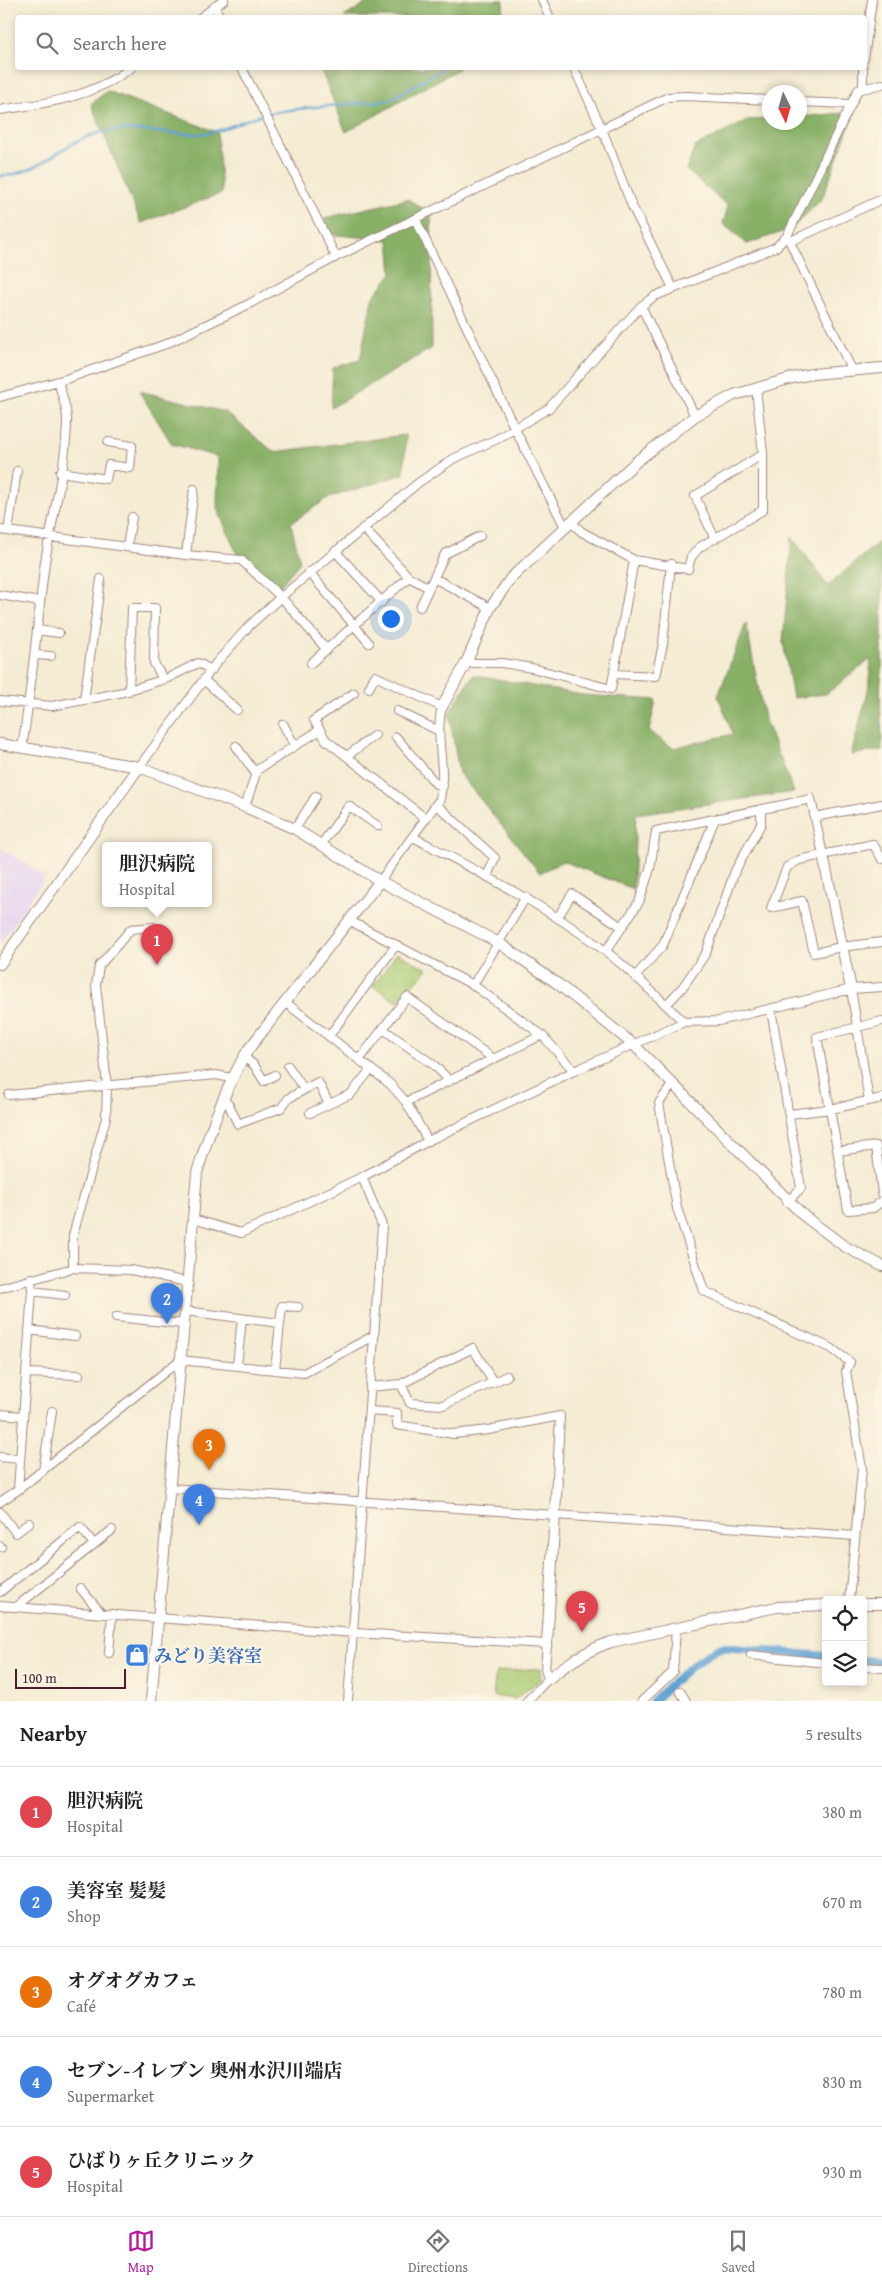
<!DOCTYPE html>
<html lang="en">
<head>
<meta charset="utf-8">
<style>
  :root { --surface:#fff; --page:#f2f2f2; --text:#222; --muted:#767676; --line:#e0e0e0; --accent:#b5179e }
  body { margin:0; font-family:"Gentium Book Plus","Noto Serif JP",serif; background:var(--page); color:var(--text) }
  .controls { position:absolute; right:15px; bottom:15px; display:grid; overflow:hidden; border-radius:5px; box-shadow:0 2px 8px #0003 }
  .controls button { width:45px; height:45px; display:grid; place-items:center; padding:0; border:0; border-bottom:1px solid var(--line); background:var(--surface); color:var(--text); font:25px sans-serif }
  .compass { position:absolute; left:762px; top:85px; width:45px; height:45px; border-radius:50%; background:var(--surface); box-shadow:0 2px 8px #0003; rotate:175deg }
  .scale { position:absolute; left:15px; bottom:12px; width:111px; box-sizing:border-box; padding-left:5px; border:2px solid #4a1f2b; border-top:0; font-size:14px; line-height:18px; white-space:nowrap; color:#4a1f2b; -webkit-text-stroke:4px #fcf5e5; paint-order:stroke }
  .you { position:absolute; left:390px; top:618px; width:18px; height:18px; margin:-12px; border:4px solid #fff; border-radius:50%; background:#1a73e8; box-shadow:0 0 0 8px #1a73e833 }
  .badge { display:grid; place-items:center; width:32px; height:32px; border-radius:50%; background:var(--accent); color:#fff; font-size:16px; font-weight:700 }
  .pin { position:absolute; translate:-50% -41px; filter:drop-shadow(0 1px 2px #0008) }
  .pin::after { content:''; position:absolute; top:26px; width:18px; height:15px; background:inherit; clip-path:polygon(0 0,100% 0,50% 100%) }
  .popup { position:absolute; left:102px; top:842px; width:110px; height:65px; box-sizing:border-box; display:grid; place-content:center; border-radius:5px; background:var(--surface); filter:drop-shadow(0 1px 4px #0005); font-size:16px; white-space:nowrap; color:var(--muted) }
  .popup b { font-size:19px; color:var(--text) }
  .popup::after { content:''; position:absolute; left:50%; top:100%; margin-left:-10px; border:10px solid transparent; border-top-color:var(--surface) }
  .list { margin:0; padding:0; list-style:none }
  h2 { display:flex; justify-content:space-between; align-items:center; height:65px; margin:0; padding:0 20px; font-size:21px }
  h2 small { font-size:16px; font-weight:400; color:var(--muted) }
  .list li { display:grid; grid-template-columns:32px 1fr auto; gap:15px; align-items:center; box-sizing:border-box; height:90px; padding:0 20px; border-top:1px solid var(--line) }
  .list b { display:block; font-size:19px; white-space:nowrap }
  .list p { margin:0; font-size:16px; white-space:nowrap; color:var(--muted) }
  .list em { font-size:16px; font-style:normal; color:var(--muted) }
  .icon { flex:none; width:28px; height:28px; fill:none; stroke:currentColor; stroke-width:2; stroke-linecap:round; stroke-linejoin:round }
  .map { position:relative; flex:none; width:882px; height:1701px; overflow:hidden }
  .search { position:absolute; background:var(--surface); box-shadow:0 2px 8px #0003; left:15px; right:15px; top:15px; height:55px; display:flex; align-items:center; gap:12px; box-sizing:border-box; padding:0 18px; border-radius:5px; color:var(--muted); font-size:19px }
  .sheet { height:515px; background:var(--surface) }
  nav { display:flex; justify-content:space-around; align-items:center; box-sizing:border-box; height:70px; border-top:1px solid var(--line); background:var(--surface); font-size:14px; color:var(--muted) }
  nav a { display:grid; justify-items:center; gap:2px }
  nav .on { color:var(--accent) }
  .map>svg:first-child { display:block }
  .built { fill:#e4d3f2 }
  .green { fill:#abcc75; stroke:#7a7650 }
  .forest { fill:#88b066; stroke:#696848 }
  .lines { fill:none; stroke-linecap:round; stroke-linejoin:round }
  .stream { stroke:#60a1d3; stroke-width:2.5 }
  .canal { stroke:#60a1d3; stroke-width:8 }
  .minor-casing { stroke:#9f867f; stroke-width:10 }
  .tertiary-casing { stroke:#9f867f; stroke-width:12 }
  .minor { stroke:#fff; stroke-width:8 }
  .tertiary { stroke:#fff; stroke-width:10 }
  .labels { text-anchor:middle; dominant-baseline:central; stroke-width:4; stroke-linejoin:round; paint-order:stroke }
  .shop-label { font-size:18px; font-weight:bold; fill:#366cbe; stroke:#fcf5e5; text-anchor:start }
</style>
</head>
<body>
<div class="map">
<svg width="882" height="1701" viewBox="0 0 882 1701">
  <rect width="100%" height="100%" fill="#fcf5e5"/>
  <filter id="ink" filterUnits="userSpaceOnUse"><feTurbulence type="fractalNoise" baseFrequency=".02" numOctaves="2"/><feDisplacementMap in="SourceGraphic" scale="10" xChannelSelector="R" yChannelSelector="G"/><feConvolveMatrix kernelMatrix="1 2 1 2 8 2 1 2 1" color-interpolation-filters="sRGB"/></filter>
  <filter id="wash" filterUnits="userSpaceOnUse"><feTurbulence type="fractalNoise" baseFrequency=".0096" numOctaves="4" result="noise"/><feDisplacementMap in="SourceGraphic" scale="20" xChannelSelector="R" yChannelSelector="G"/><feGaussianBlur stdDeviation="1.12" result="paint"/><feColorMatrix in="noise" values="0 0 0 0 0 0 0 0 0 0 0 0 0 0 0 0 0 1.4 0 .05"/><feComposite in="paint" operator="in"/></filter>
  <g filter="url(#wash)">
    <rect width="100%" height="100%" fill="#f4ecd3"/>
    <!-- built -->
    <path class="built" d="M0,847L45,877L0,944Z"/>
    <!-- green -->
    <path class="green" d="M397,953L428,969L397,1002L373,986Z
      M541,1668L540,1680L515,1699L493,1696L496,1672Z"/>
    <!-- forest -->
    <path class="forest" d="M371,0H504L502,17H344Z
      M320,68H460L346,132Z
      M107,91L217,132L222,193L141,223L91,104Z
      M854,112L822,199L791,229L747,244L723,224L728,206L686,170L695,147L749,120L769,119L770,122H800V117Z
      M408,199L431,214L432,348L331,408L333,368L360,360L372,298L392,273L389,240L327,234L325,218Z
      M139,391L225,412L274,452L406,435L404,474L328,498L291,523L300,562L280,586L238,556L217,508L218,457L172,444Z
      M792,537L828,586L876,544L882,542V672C878,697 882,724 882,750L851,755L868,691L871,659L826,694L793,698L783,642Z
      M746,623L764,718L794,792L636,814L633,889L563,861L540,873L459,773L449,713L473,675L582,695L656,700L649,731L673,748L733,734L718,696Z"/>
    <g class="lines">
      <!-- stream -->
      <path class="stream" d="M528,18L534,15
        M0,176C43,174 61,142 99,133C132,125 165,135 198,134C224,133 244,117 270,113C307,106 346,105 383,101L391,99L444,68"/>
      <!-- canal -->
      <path class="canal" d="M863,1660L882,1662
        M653,1701C675,1681 695,1659 722,1647L826,1656"/>
    </g>
  </g>
  <g filter="url(#ink)">
    <g class="lines">
      <!-- minor casing -->
      <g class="minor-casing">
        <path id="minor" d="M542,0L550,18
          M215,6L220,18
          M200,18L224,0
          M864,59L872,0
          M242,68L336,257
          M574,68L602,129L632,206L673,288
          M863,88V68
          M800,102L849,104
          M0,110C50,103 90,98 131,68
          M416,220L515,429L565,527
          M787,236L852,370
          M791,241L882,199
          M641,306L695,416
          M0,397L66,379L166,344L245,306L336,257L668,97L685,96L770,100
          M60,472L106,479L109,465L130,468L132,446L108,442
          M570,521L582,532L634,560L688,569L691,557L700,547L763,510V454L756,388
          M363,528L409,577
          M0,530L186,555L241,560L281,597L327,650
          M8,531L17,471
          M715,539L695,496L763,454
          M127,547L132,517
          M335,551L382,602
          M186,555L194,489
          M309,572L369,643
          M434,578L490,608
          M0,595L40,602
          M420,607L445,554L480,536
          M37,630L59,633
          M35,655L51,656
          M311,663L409,577L429,588
          M466,663H502L532,668L611,689L634,560
          M614,674L656,676L663,644L671,564
          M204,680L237,710
          M369,688L375,676L442,707C434,738 447,768 440,799L380,881
          M129,691L132,608H155L154,663L163,679
          M354,693L314,720L326,740L426,819
          M84,700L101,579
          M0,701L52,706L84,700L123,692L168,678L198,663L212,670
          M397,711L437,730
          M283,724L295,746
          M396,737L436,784L443,786
          M236,746L256,774
          M22,748C32,686 37,624 45,562C52,517 67,464 67,419C67,407 61,393 58,381
          M347,756L375,735
          M139,767L217,662L250,625L281,597L418,483L453,459L497,439L549,408L641,306L655,296L776,247L787,236L858,90L882,84
          M436,804L495,858L487,876
          M245,807L257,770L320,730
          M814,817L882,804
          M295,829L316,796
          M413,837C479,872 544,905 604,950C632,971 658,998 684,1022
          M321,845L349,806L378,826
          M882,859L873,844L799,860L787,867L771,908L802,901L814,953L841,947L882,942
          M558,917L572,894L622,927
          M350,921L473,985L542,1035L574,1071
          M606,951L639,902L650,869L656,831L811,799L823,855
          M635,977L663,945L715,819
          M473,985L526,897
          M851,989L869,1101
          M285,1002L390,1084L406,1102L428,1141
          M666,1005L682,988L706,953L735,871L761,824V809
          M771,1009L801,1188L787,1202
          M882,1021L817,1037L848,1210L873,1208L882,1201
          M383,1029L434,1065L450,1081
          M329,1036L396,945
          M244,1057L254,1065L264,1081L275,1075
          M359,1060L407,997L494,1059
          M288,1066L304,1089
          M672,1085L659,1103L677,1208L704,1291L831,1348L850,1362L846,1371L862,1469L849,1600
          M9,1095L216,1075L231,1078
          M223,1099L229,1105L238,1124L281,1108L289,1098L318,1082L329,1104
          M406,1102L542,1035
          M310,1113L351,1094L371,1069
          M789,1114L831,1109L882,1098
          M838,1151L876,1146L882,1193
          M193,1219L241,1233L362,1177L428,1141L574,1071L684,1022L719,1021L851,989L882,987
          M73,1268V1235L106,1118L107,1085L96,985L99,966L131,929L153,927
          M0,1288L73,1268L131,1270L187,1282
          M32,1291L65,1295
          M185,1311L280,1323
          M116,1317L183,1324
          M29,1330L75,1336
          M237,1366L242,1318
          M275,1370L282,1306L298,1307
          M26,1373L79,1375
          M401,1384L410,1403L443,1405L507,1376
          M370,1387L401,1384L473,1348L493,1382
          M369,1411L397,1413V1425L454,1434L488,1430L560,1416L557,1480
          M0,1414L23,1416
          M0,1457L20,1459
          M43,1471L52,1411
          M169,1488L855,1536
          M18,1490L32,1291L31,1278
          M0,1502L18,1490L180,1360L304,1373L373,1336
          M0,1512L16,1533L29,1523
          M0,1546L1,1547
          M80,1588L101,1613
          M0,1592L80,1527L94,1544
          M0,1606L354,1633L547,1644L545,1669L548,1679L527,1701
          M16,1607L112,1530
          M109,1653L112,1614
          M751,1655L826,1663
          M863,1667L882,1668
          M680,1691L686,1701
          M348,1701L382,1225L362,1177
          M642,1701L673,1672L676,1629"/>
      </g>
      <!-- tertiary casing -->
      <g class="tertiary-casing">
        <path id="tertiary" d="M442,707L466,663L490,608L511,578L637,461L695,416L734,395L792,378L812,374L882,368
          M0,744L139,767L245,807L295,829L380,881L499,943L558,984L634,1045L804,1216L844,1246L882,1266
          M823,855L851,989
          M0,964L139,767
          M863,1604H882
          M547,1644L557,1480
          M548,1679C568,1663 587,1650 611,1642L777,1607L826,1605
          M151,1701L197,1173C210,1129 225,1088 248,1050L380,881"/>
      </g>
      <!-- minor -->
      <use href="#minor" class="minor"/>
      <!-- tertiary -->
      <use href="#tertiary" class="tertiary"/>
    </g>
  </g>
  <!-- icons -->
  <defs>
    <g id="shop-square" transform="scale(1.25)"><rect x="-9" y="-9" width="18" height="18" rx="4" fill="#3f7fe0" stroke="#fcf5e5"/><path d="M-5-2.5h2.3a2.7 3.5 0 0 1 5.4 0H5L5.5 6h-11ZM-1.5-2.5h3a1.5 2.3 0 0 0-3 0Z" fill="#fff"/></g>
  </defs>
  <g fill-rule="evenodd">
    <use href="#shop-square" x="137" y="1655"/>
  </g>
  <g class="labels">
    <!-- shop labels -->
    <g class="shop-label">
      <text x="154" y="1655">みどり美容室</text>
    </g>
  </g>
</svg>
<div class="controls">
<button><svg class="icon" aria-label="locate" viewBox="0 0 24 24"><circle cx="12" cy="12" r="6"/><path d="M12 2v4M12 18v4M2 12h4M18 12h4"/></svg></button>
<button><svg class="icon" aria-label="layers" viewBox="0 0 24 24"><path d="M12 4l9 5-9 5-9-5zM3 14l9 5 9-5"/></svg></button>
</div>
<svg class="compass" viewBox="-18 -18 36 36"><path d="M0-13l5 13h-10z" fill="#e53935"/><path d="M0 13l5-13h-10z" fill="#767676"/></svg>
<div class="scale">100 m</div>
<div class="you"></div>
<div class="pin badge" style="left:157px;top:965px;background:#e0444e">1</div>
<div class="popup"><b>胆沢病院</b>Hospital</div>
<div class="pin badge" style="left:167px;top:1324px;background:#3f7fe0">2</div>
<div class="pin badge" style="left:209px;top:1470px;background:#e8710a">3</div>
<div class="pin badge" style="left:199px;top:1525px;background:#3f7fe0">4</div>
<div class="pin badge" style="left:582px;top:1632px;background:#e0444e">5</div>
<div class="search"><svg class="icon" aria-label="search" viewBox="0 0 24 24"><circle cx="10" cy="10" r="6"/><path d="M15 15l6 6"/></svg>Search here</div>
</div>
<section class="sheet">
<h2>Nearby<small>5 results</small></h2>
<ul class="list">
<li><span class="badge" style="background:#e0444e">1</span><div><b>胆沢病院</b><p>Hospital</p></div><em>380 m</em></li>
<li><span class="badge" style="background:#3f7fe0">2</span><div><b>美容室 髪髪</b><p>Shop</p></div><em>670 m</em></li>
<li><span class="badge" style="background:#e8710a">3</span><div><b>オグオグカフェ</b><p>Café</p></div><em>780 m</em></li>
<li><span class="badge" style="background:#3f7fe0">4</span><div><b>セブン-イレブン 奥州水沢川端店</b><p>Supermarket</p></div><em>830 m</em></li>
<li><span class="badge" style="background:#e0444e">5</span><div><b>ひばりヶ丘クリニック</b><p>Hospital</p></div><em>930 m</em></li>
</ul>
</section>
<nav>
<a class="on"><svg class="icon" aria-label="map" viewBox="0 0 24 24"><path d="M3 6l6-2 6 2 6-2v14l-6 2-6-2-6 2zM9 4v14M15 6v14"/></svg>Map</a>
<a><svg class="icon" aria-label="directions" viewBox="0 0 24 24"><path d="M12 3l9 9-9 9-9-9zM9 14v-3h6M13 9l2 2-2 2"/></svg>Directions</a>
<a><svg class="icon" aria-label="saved" viewBox="0 0 24 24"><path d="M7 4h10v16l-5-4-5 4z"/></svg>Saved</a>
</nav>
</body>
</html>
